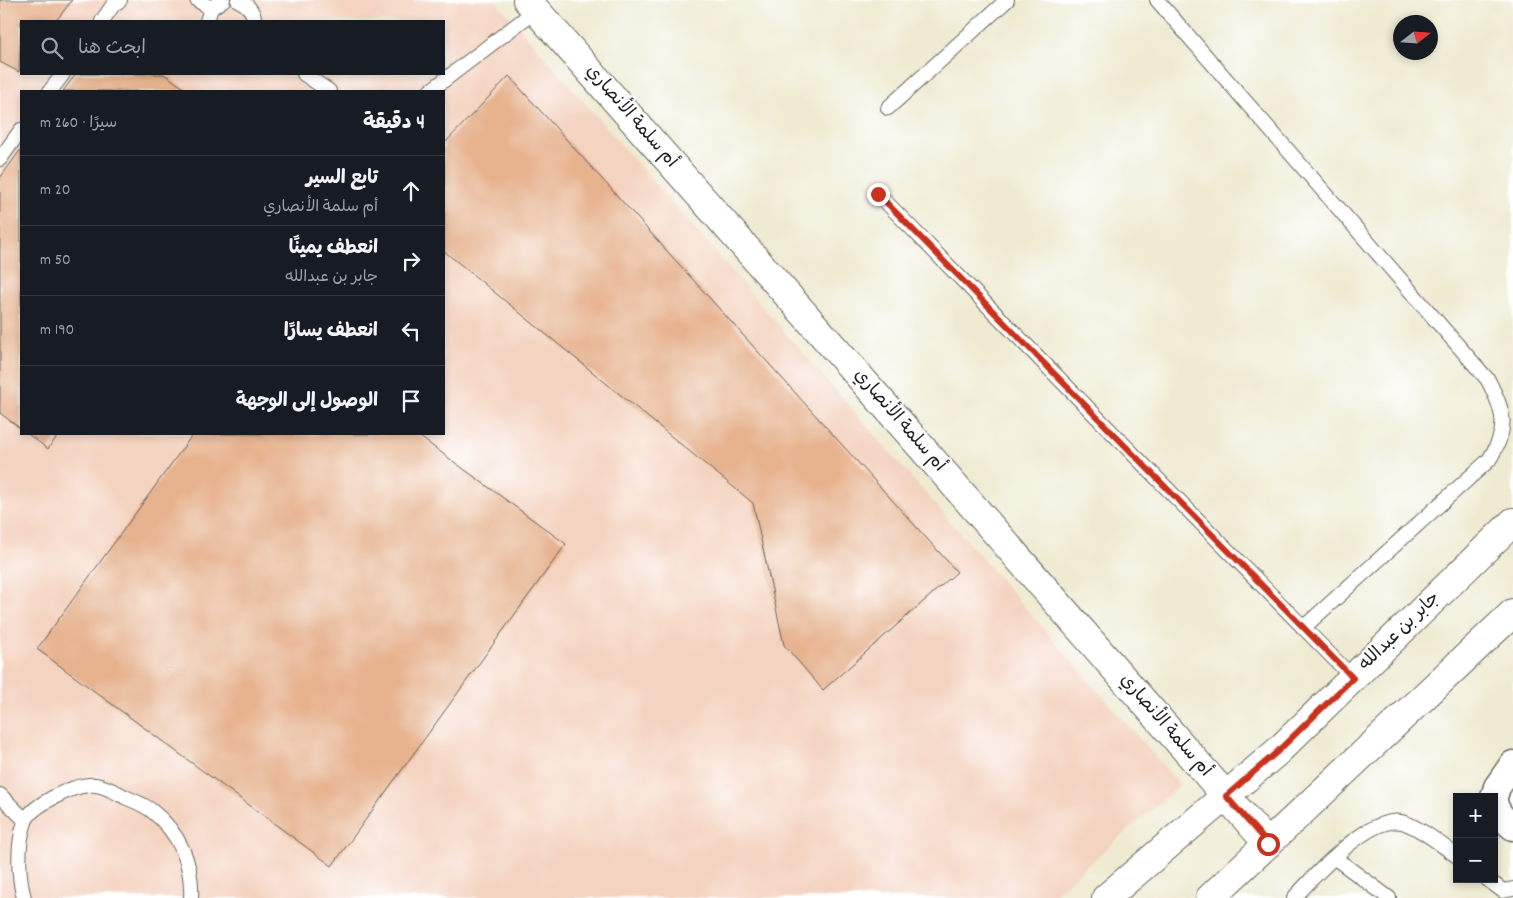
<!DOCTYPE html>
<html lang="ar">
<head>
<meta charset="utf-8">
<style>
  :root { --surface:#171b24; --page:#20242c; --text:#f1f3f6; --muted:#9ea1a6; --line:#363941 }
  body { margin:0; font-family:Dekko,"Playpen Sans Arabic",sans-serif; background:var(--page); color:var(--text); direction:rtl }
  .controls { position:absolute; right:15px; bottom:15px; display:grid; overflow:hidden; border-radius:0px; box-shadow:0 2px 8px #0003 }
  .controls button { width:45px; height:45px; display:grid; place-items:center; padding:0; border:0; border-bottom:1px solid var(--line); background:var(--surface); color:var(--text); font:25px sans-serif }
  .compass { position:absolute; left:1393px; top:15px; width:45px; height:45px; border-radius:50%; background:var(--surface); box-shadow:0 2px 8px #0003; rotate:73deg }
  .stop { position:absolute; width:15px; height:15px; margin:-11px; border:4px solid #c8321e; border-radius:50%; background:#fff }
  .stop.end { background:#c8321e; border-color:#fff; box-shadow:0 1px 5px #0008 }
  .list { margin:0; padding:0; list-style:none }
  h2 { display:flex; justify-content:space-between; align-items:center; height:65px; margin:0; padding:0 20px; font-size:21px }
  h2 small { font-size:16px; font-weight:400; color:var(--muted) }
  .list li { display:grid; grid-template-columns:32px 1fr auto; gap:15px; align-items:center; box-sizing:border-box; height:70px; padding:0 20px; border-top:1px solid var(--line) }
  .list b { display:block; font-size:19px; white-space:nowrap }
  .list p { margin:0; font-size:16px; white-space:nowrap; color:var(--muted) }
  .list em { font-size:16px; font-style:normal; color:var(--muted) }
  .icon { flex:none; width:28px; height:28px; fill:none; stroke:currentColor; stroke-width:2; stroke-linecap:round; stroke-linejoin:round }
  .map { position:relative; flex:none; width:1513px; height:898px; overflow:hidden; direction:ltr }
  .search { position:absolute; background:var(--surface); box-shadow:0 2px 8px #0003; left:20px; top:20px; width:425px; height:55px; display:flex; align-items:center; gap:12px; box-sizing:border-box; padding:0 18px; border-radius:0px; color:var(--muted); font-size:19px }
  .panel { position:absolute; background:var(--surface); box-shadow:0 2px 8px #0003; left:20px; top:90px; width:425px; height:345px; border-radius:0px; direction:rtl }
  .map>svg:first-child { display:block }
  .built { fill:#f4d3c0; fill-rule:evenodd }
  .building { fill:#e7b38f }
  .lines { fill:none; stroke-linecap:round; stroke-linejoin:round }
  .lane-casing { stroke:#66645c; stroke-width:16 }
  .street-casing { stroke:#66645c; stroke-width:29 }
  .secondary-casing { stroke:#66645c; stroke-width:30 }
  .lane { stroke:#fff; stroke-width:14 }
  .street { stroke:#fff; stroke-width:26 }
  .secondary { stroke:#fff; stroke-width:28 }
  .route { stroke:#c8321e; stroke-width:6 }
  .labels { text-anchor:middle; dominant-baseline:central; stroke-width:4.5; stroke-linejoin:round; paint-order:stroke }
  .street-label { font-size:18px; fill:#1c1c1c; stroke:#fff }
</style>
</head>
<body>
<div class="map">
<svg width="1513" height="898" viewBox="0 0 1513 898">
  <rect width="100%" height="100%" fill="#fff"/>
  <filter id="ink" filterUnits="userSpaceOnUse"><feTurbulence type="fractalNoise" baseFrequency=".02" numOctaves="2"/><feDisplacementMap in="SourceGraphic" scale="10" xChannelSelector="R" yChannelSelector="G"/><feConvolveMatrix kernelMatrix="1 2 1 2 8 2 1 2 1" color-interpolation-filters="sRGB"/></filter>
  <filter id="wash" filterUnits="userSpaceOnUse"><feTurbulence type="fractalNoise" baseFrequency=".0096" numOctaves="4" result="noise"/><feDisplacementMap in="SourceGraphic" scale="20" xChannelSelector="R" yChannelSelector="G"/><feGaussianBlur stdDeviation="1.12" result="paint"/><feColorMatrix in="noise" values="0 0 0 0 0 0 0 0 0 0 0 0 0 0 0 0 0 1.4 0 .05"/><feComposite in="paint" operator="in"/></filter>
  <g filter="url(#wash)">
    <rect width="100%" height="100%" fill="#efebd3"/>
    <!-- built -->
    <path class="built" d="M0,0H495L1180,785L1050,898H0ZM21,21H444V74H21ZM21,91H444V434H21Z"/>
    <g id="blocks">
      <!-- building -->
      <path class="building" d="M0,0H72L56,21H21L19,72L0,62Z
        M76,74H164L188,91H63Z
        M509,76L957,572L823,690L784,645L753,503L444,251V144Z
        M21,149V429L0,413V178Z
        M28,434H59L48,449Z
        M193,434H416L566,544L332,866L37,649Z"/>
    </g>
  </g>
  <g filter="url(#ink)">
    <use href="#blocks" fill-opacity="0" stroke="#66645c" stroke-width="1"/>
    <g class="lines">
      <!-- lane casing -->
      <g class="lane-casing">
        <path id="lane" d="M197,0L211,8
          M238,0C248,4 253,11 255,21
          M1157,0L1488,380C1505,413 1509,428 1489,460L1303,628
          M102,21L113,5L120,0
          M207,21L211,8L223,0
          M304,74L329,91
          M50,91L63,74
          M430,91L536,10
          M888,108L1007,0
          M0,159L21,130
          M878,194L1353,678
          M0,795L25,820
          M1335,858L1389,898
          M1487,879L1503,891L1513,889
          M24,898C18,876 17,844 25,822C30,806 72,786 89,785C99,783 116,792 125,797C134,801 145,805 152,811C179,832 193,864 191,898
          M1294,898C1314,876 1372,811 1405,823C1424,830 1441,845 1457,856"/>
      </g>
      <!-- street casing -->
      <g class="street-casing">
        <path id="street" d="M1494,797L1497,787L1513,764
          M1494,801C1496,814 1504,819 1513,827"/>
      </g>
      <!-- secondary casing -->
      <g class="secondary-casing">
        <path id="secondary" d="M527,0L881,401L1268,844
          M1106,898L1277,752L1513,522
          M1210,898L1513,613"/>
      </g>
      <!-- lane -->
      <use href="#lane" class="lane"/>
      <!-- street -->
      <use href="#street" class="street"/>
      <!-- secondary -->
      <use href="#secondary" class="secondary"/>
    </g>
  </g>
  <g class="lines" filter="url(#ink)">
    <!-- route -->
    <path class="route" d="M878,194L1353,678L1277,752L1226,796L1268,844"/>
  </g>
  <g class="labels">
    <!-- street labels -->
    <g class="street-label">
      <text transform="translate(631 117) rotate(49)">أم سلمة الأنصاري</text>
      <text transform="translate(899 421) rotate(49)">أم سلمة الأنصاري</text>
      <text transform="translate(1400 632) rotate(-44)">جابر بن عبدالله</text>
      <text transform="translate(1165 726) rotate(49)">أم سلمة الأنصاري</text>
    </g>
  </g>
</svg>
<div class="controls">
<button>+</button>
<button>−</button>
</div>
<svg class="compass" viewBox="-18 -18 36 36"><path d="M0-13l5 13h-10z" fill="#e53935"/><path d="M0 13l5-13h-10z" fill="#9ea1a6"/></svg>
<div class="stop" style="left:1268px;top:844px"></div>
<div class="stop end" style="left:878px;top:194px"></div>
<div class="search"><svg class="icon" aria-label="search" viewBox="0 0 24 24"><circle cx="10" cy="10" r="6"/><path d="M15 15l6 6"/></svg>ابحث هنا</div>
<section class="panel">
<h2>4 دقيقة<small>سيرًا · 260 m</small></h2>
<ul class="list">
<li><svg class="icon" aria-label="ahead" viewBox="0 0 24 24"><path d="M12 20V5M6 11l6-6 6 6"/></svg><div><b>تابع السير</b><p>أم سلمة الأنصاري</p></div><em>20 m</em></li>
<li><svg class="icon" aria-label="right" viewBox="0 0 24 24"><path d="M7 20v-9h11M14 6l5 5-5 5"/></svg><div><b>انعطف يمينًا</b><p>جابر بن عبدالله</p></div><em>50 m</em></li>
<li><svg class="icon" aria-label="left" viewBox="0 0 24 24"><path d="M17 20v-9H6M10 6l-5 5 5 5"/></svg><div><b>انعطف يسارًا</b></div><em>190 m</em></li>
<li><svg class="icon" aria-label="arrive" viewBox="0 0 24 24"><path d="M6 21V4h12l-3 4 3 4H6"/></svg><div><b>الوصول إلى الوجهة</b></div></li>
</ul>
</section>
</div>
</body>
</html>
